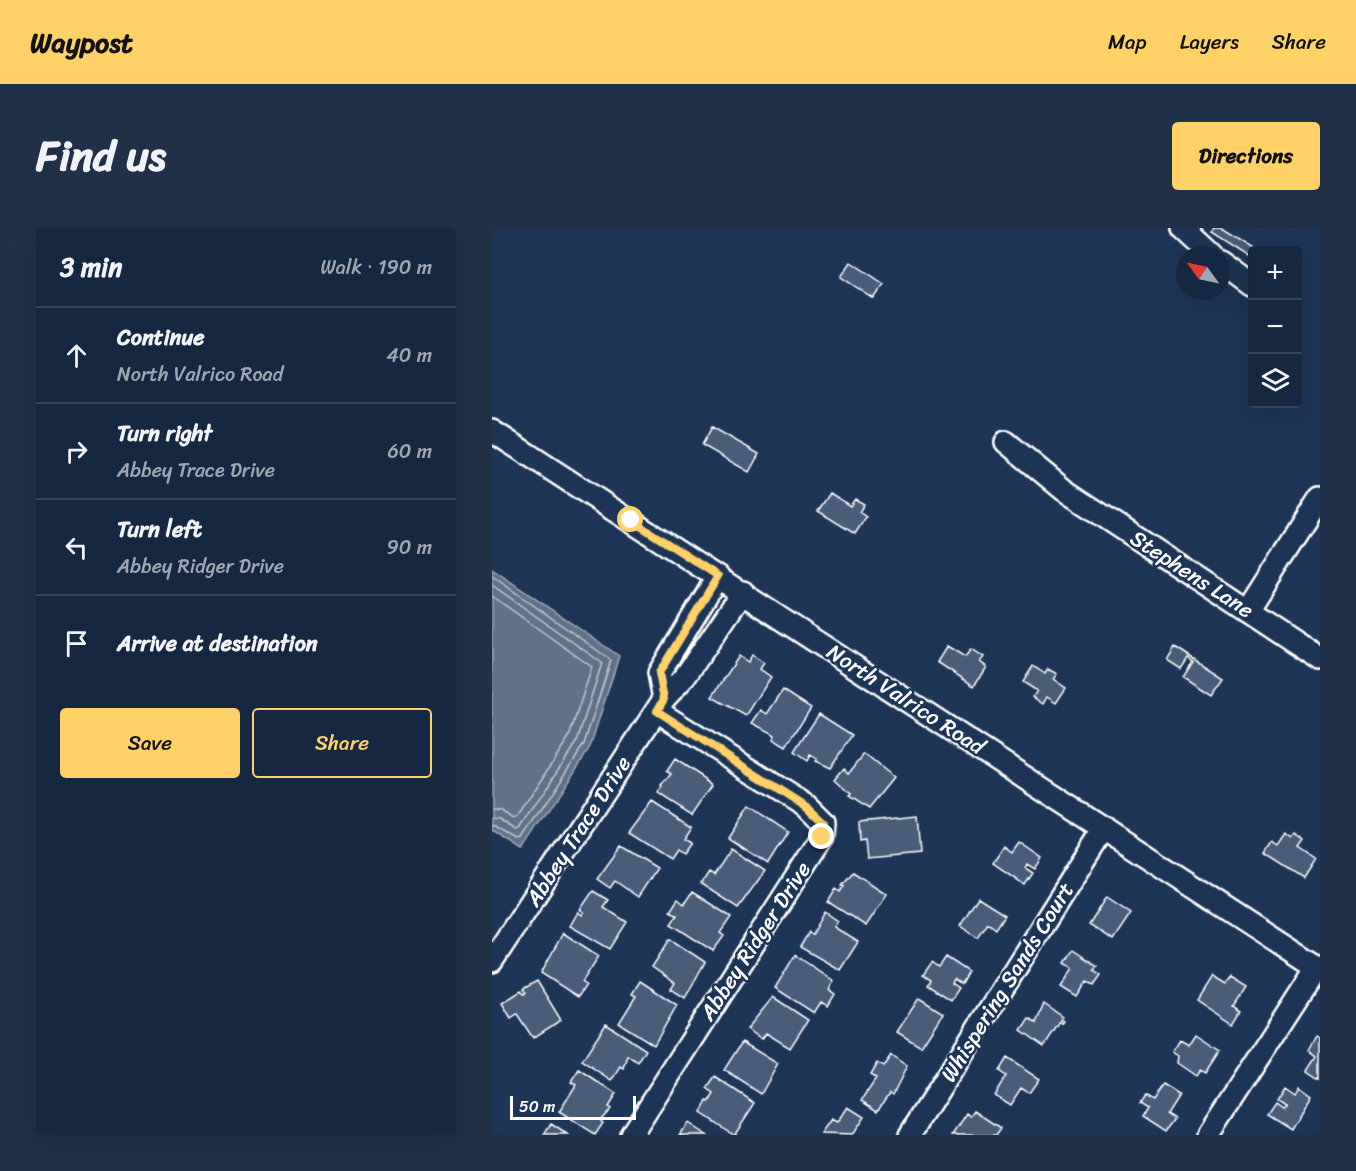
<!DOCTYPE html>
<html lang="en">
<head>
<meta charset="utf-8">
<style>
  :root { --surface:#162841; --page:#1f3048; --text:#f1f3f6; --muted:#9ea6b1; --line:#35445a; --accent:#ffd166 }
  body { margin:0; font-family:Sriracha,sans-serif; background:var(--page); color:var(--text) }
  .controls { position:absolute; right:18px; top:18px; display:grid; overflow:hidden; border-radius:6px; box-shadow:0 6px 24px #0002 }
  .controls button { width:54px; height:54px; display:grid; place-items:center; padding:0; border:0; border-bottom:2px solid var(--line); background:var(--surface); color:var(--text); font:30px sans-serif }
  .compass { position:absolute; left:684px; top:18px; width:54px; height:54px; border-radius:50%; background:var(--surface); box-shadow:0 6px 24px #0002; rotate:303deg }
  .scale { position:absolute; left:18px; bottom:15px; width:126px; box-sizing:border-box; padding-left:6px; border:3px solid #fff; border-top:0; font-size:16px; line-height:21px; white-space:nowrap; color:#fff; -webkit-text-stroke:4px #1d3557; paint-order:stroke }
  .stop { position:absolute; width:18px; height:18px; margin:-14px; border:4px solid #ffd166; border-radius:50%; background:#fff }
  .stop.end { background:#ffd166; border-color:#fff; box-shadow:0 2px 6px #0008 }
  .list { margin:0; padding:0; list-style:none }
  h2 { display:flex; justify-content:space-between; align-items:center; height:78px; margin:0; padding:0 24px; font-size:26px }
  h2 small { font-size:20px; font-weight:400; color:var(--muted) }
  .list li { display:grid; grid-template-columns:39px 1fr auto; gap:18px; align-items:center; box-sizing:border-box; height:96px; padding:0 24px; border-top:2px solid var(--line) }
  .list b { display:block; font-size:22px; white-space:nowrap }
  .list p { margin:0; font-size:20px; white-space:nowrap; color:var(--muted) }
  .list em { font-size:20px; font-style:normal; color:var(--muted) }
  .actions { display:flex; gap:12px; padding:18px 24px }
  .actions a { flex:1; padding:14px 0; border:2px solid var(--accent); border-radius:6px; text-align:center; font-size:21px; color:var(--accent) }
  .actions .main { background:var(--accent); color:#111 }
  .icon { flex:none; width:33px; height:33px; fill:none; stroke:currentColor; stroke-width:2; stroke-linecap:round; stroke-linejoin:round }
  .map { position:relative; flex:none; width:828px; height:907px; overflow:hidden; border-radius:6px }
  header { display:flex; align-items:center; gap:36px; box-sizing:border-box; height:84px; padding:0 30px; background:var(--accent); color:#111 }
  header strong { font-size:28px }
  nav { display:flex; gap:33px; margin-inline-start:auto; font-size:21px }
  .intro { display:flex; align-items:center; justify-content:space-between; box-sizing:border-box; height:144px; padding:0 36px }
  h1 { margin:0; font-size:42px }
  .button { padding:15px 27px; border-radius:6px; background:var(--accent); color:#111; font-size:21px; font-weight:700 }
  main { display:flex; gap:36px; padding:0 36px }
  aside { flex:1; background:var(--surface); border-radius:6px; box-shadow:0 6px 24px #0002 }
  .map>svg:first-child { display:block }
  .water { fill:#617289; stroke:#a0aab8; stroke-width:1.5 }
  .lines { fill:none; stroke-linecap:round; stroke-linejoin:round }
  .shore { stroke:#c0c7d0; stroke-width:1.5 }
  .building { fill:#4a5d79; stroke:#fff; stroke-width:1.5 }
  .minor-casing { stroke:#fff; stroke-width:26 }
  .minor { stroke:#1d3557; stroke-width:21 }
  .route { stroke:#ffd166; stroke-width:8 }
  .labels { text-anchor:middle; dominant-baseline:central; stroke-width:5; stroke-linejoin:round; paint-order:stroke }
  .street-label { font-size:22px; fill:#fff; stroke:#1d3557 }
</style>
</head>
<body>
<header>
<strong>Waypost</strong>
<nav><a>Map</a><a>Layers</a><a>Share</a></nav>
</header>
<div class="intro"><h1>Find us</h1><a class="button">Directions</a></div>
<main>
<aside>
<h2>3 min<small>Walk · 190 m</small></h2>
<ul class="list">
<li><svg class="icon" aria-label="ahead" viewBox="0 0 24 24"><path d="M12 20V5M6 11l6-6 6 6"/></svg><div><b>Continue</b><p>North Valrico Road</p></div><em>40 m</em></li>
<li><svg class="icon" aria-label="right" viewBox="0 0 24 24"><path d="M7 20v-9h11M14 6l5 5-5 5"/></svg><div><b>Turn right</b><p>Abbey Trace Drive</p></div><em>60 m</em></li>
<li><svg class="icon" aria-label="left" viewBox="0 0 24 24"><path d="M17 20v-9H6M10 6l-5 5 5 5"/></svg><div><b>Turn left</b><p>Abbey Ridger Drive</p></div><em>90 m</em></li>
<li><svg class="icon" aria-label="arrive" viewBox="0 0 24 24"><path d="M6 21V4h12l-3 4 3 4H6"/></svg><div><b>Arrive at destination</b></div></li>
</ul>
<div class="actions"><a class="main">Save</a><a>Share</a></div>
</aside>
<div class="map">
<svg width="828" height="907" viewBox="0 0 828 907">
  <rect width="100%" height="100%" fill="#1d3557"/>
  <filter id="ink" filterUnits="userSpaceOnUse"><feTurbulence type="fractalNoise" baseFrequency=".0167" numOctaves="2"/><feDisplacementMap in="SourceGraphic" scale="12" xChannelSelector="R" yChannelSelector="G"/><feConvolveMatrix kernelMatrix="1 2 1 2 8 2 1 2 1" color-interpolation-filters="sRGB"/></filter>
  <g filter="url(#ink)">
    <!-- water -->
    <path class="water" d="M0,341L127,428L98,519L31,622L0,602Z"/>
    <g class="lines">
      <!-- shore -->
      <path class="shore" d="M0,348L119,432L92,516L31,611L27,612L0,597
        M0,357L110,435L85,513L28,601L25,602L8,591L0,590
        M0,368L100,439L77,509L26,588L22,590L9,582L0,581"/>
    </g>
    <!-- building -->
    <path class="building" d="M722,0H730L764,21L759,29L720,4Z
      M359,34L392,56L382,71L349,49Z
      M220,199L267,226L257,244L210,217Z
      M338,265L358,278L363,271L372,276L367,284L374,289L363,306L326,283Z
      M455,418L473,429L479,421L491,429L487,434L494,439L482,458L445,434Z
      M683,419L731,450L719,467L691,449L701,434L696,430L689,441L675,432Z
      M260,427L272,435L268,441L279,449L254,488L220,469L247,428L256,434Z
      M541,438L553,446L556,441L565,446L561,451L574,460L564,475L555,469L551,476L541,469L545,463L531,454Z
      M291,462L319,480L294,519L281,511L283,507L260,495L269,482L275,486Z
      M327,486L360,507L338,540L323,533L325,531L318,527L315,533L302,524Z
      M372,526L402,550L377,581L357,568L359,566L343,551L352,540L357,545Z
      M183,531L221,556L200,587L167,566L171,559L170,558L180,546L175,543Z
      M160,574L199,599L191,611L198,615L190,626L184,622L178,631L137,605Z
      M257,578L296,604L276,636L236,610Z
      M425,588L428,626L375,631L373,613L368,614L367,594Z
      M794,606L801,611L804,607L813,613L808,620L824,631L812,650L773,625L780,614L786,618Z
      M527,614L550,630L543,641L535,636L533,640L541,645L533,657L501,635L512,618L520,624Z
      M129,618L165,640L146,669L123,653L118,660L105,651Z
      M239,621L273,643L246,680L209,656L217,644L222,647Z
      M361,644L395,666L374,698L336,674L344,661L348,664L352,658L350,657Z
      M101,663L116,672L111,679L135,694L118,721L78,698L86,684L90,687L92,684L88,682Z
      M200,664L239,689L228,705L232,708L221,723L179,696L185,687L178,683L186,671L192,676Z
      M615,669L639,685L621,712L597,697Z
      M486,670L513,687L504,701L496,695L486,710L468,698Z
      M333,684L346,693L342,699L366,714L348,742L308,719L317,704L320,707Z
      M71,705L107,728L90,754L94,757L86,769L49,745Z
      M178,711L213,734L193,770L179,761L183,755L160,739Z
      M581,722L605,738L602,742L609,747L602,757L595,753L585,769L569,759L581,740L573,735Z
      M303,727L342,753L337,762L343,766L336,778L329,774L322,785L283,760Z
      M454,729L477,744L470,756L462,751L460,755L467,760L459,772L436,757L439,752L431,747L440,734L447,739Z
      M720,748L733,756L738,749L754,759L742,778L749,783L741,796L705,772Z
      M45,753L69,792L41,810L25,786L19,790L10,775L29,763L31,766L34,765L31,761Z
      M148,753L185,777L162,817L127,795L144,768L140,766Z
      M281,769L316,792L298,820L274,805L270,811L255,801Z
      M427,770L451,785L429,819L405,804Z
      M552,776L571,789L569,792L572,793L570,796L568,794L552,818L529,802L537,790L544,795Z
      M114,796L154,822L146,835L136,828L132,841L129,839L120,853L90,833Z
      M704,806L728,822L713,845L708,842L704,848L685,835L686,828L680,824L688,812L697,817Z
      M825,808L828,810V850L816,842L825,828L817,822Z
      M250,814L286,836L269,866L232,842Z
      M399,827L415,838L401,866L398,864L386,882L370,872L384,851L378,847L385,835L391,839Z
      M515,830L547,851L537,865L529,860L518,877L502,867L514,848L507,843Z
      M87,842L124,866L116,879L118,881L108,892L111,895L103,907L67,884L84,857L79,854Z
      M223,849L263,875L242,907L209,885L215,873L217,874L222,866L215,861Z
      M671,857L687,867L675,886L683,891L674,903L651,888L656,880L648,875L653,867L661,872Z
      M793,858L803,865L807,858L819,867L799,901L775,886L783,874L790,879L793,876L785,871Z
      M356,879L372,889L360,907L329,906L339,892L345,895Z
      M483,883L509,900L504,907H461L475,886L479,889Z
      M196,895L214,907H188Z
      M59,896L76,907H52Z"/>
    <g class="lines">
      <!-- minor casing -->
      <g class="minor-casing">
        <path id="minor" d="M691,0L720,27
          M729,34L760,57
          M0,203L828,741
          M514,214L572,262L828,431
          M756,383L828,270
          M172,471L167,445L226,348
          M0,733L172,471L194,447L251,364
          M139,907L330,609L331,594L314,577L165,483
          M418,907L612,600
          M716,907L825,739"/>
      </g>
      <!-- minor -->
      <use href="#minor" class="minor"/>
    </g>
  </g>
  <g class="lines" filter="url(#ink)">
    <!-- route -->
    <path class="route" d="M139,292L226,348L167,445L172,471L165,483L314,578L331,594L330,609"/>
  </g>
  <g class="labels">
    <!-- street labels -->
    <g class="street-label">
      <text transform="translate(700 346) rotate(33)">Stephens Lane</text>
      <text transform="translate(414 471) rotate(33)">North Valrico Road</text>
      <text transform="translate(86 603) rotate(-57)">Abbey Trace Drive</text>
      <text transform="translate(263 713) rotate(-57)">Abbey Ridger Drive</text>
      <text transform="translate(515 754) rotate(-58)">Whispering Sands Court</text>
    </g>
  </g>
</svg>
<div class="controls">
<button>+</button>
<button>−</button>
<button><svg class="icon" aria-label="layers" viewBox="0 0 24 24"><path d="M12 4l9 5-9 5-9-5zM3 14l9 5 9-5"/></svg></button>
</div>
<svg class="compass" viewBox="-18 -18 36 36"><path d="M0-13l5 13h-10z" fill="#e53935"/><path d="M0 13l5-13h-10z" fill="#9ea6b1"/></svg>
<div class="scale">50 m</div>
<div class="stop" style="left:139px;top:292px"></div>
<div class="stop end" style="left:330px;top:609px"></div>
</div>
</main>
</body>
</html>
